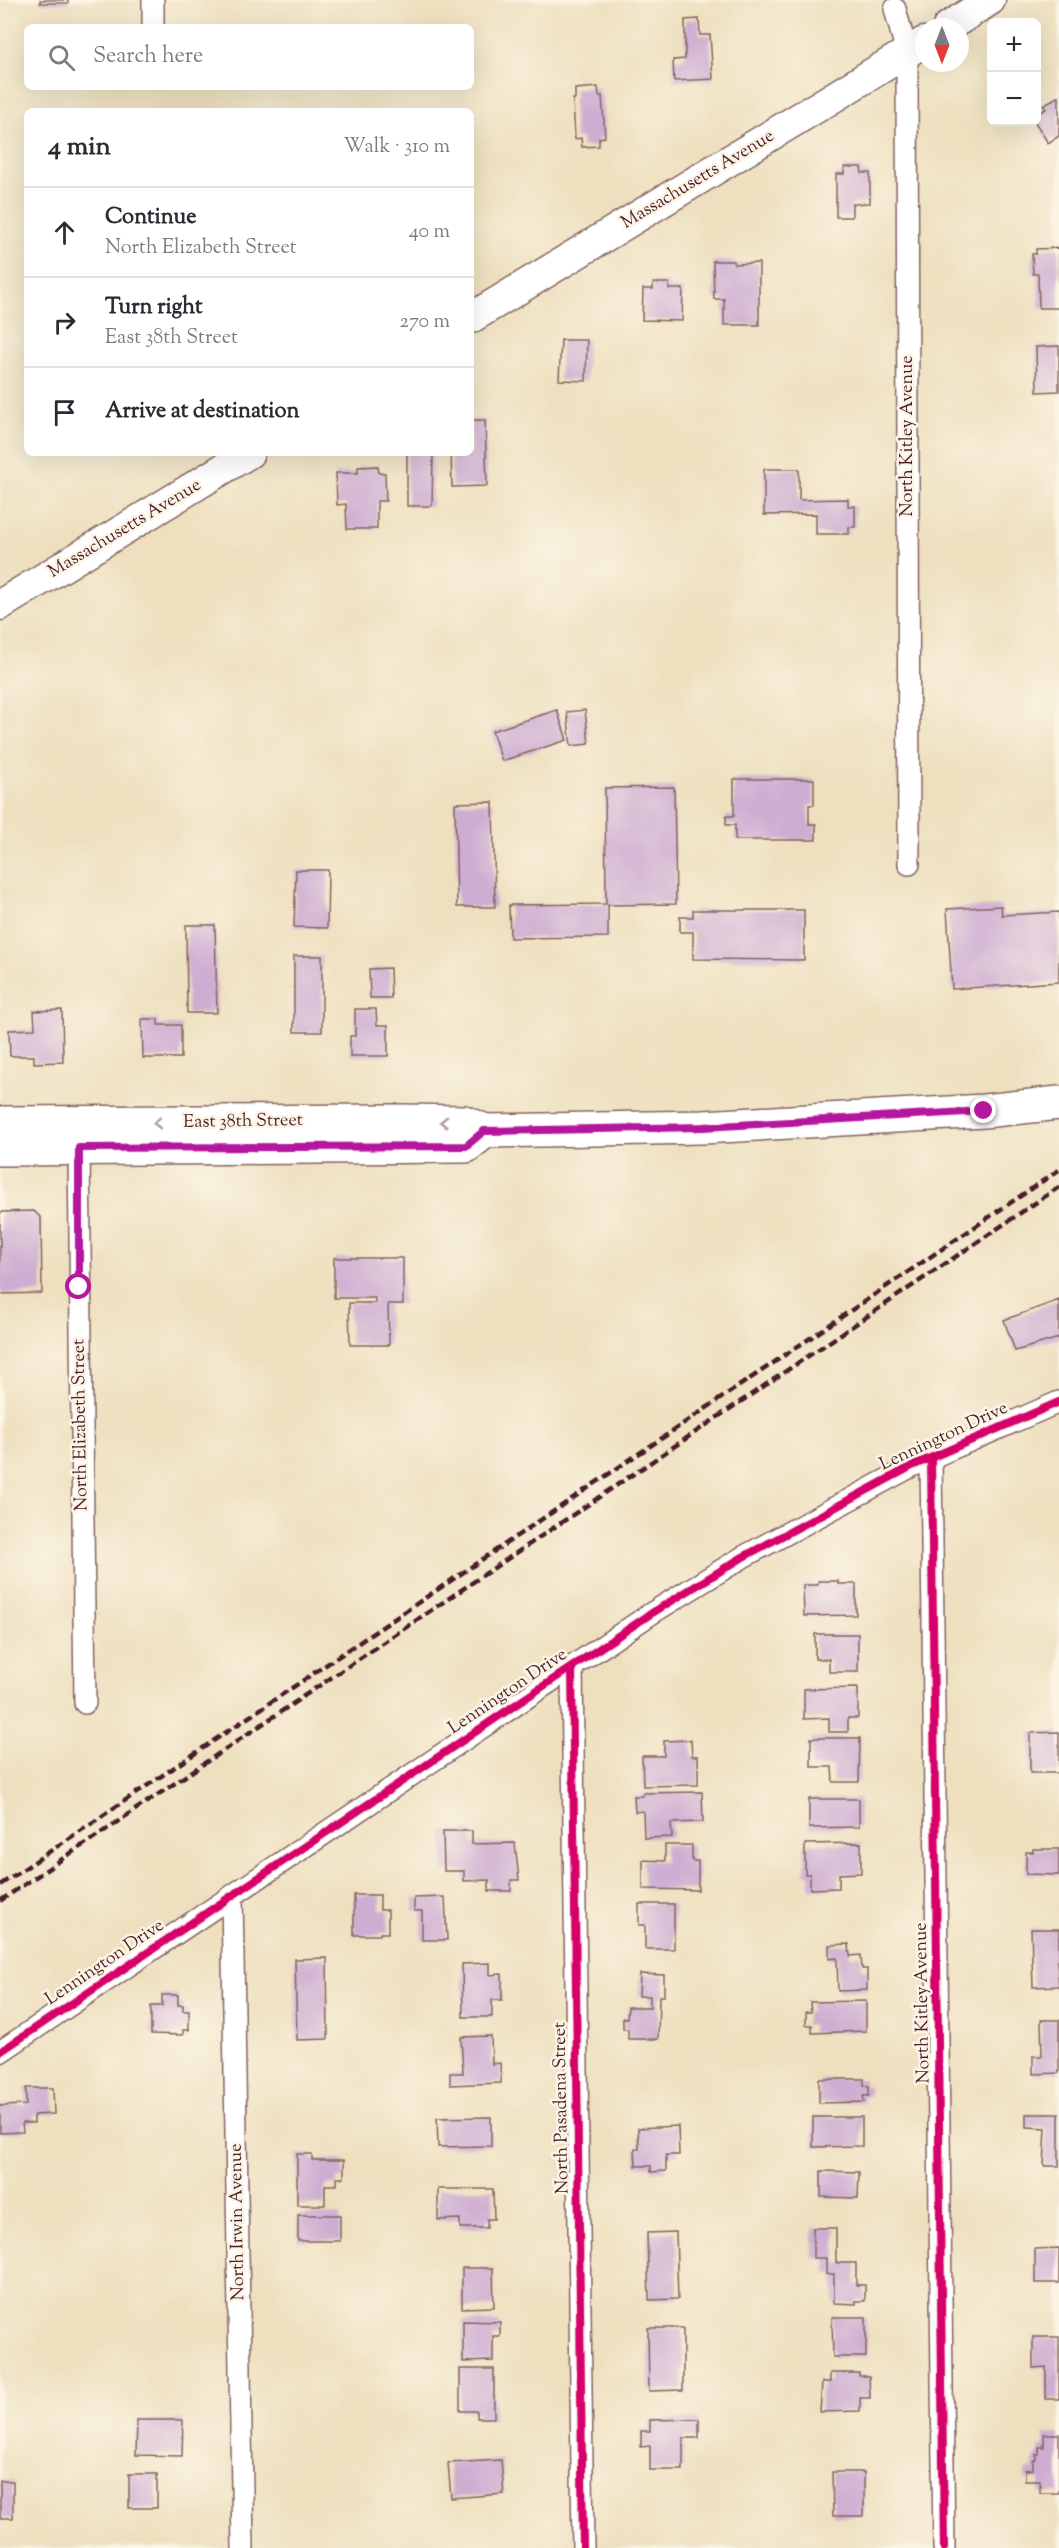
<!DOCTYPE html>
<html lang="en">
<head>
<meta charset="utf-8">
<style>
  :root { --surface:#fff; --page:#f7f7f7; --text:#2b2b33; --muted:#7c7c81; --line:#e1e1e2 }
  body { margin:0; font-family:"Sorts Mill Goudy",serif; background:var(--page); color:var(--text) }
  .controls { position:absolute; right:18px; top:18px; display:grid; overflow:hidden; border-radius:9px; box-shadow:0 6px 24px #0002 }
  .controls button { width:54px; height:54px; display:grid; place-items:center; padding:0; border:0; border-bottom:2px solid var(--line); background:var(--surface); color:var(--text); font:30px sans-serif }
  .compass { position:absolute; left:915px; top:18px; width:54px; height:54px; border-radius:50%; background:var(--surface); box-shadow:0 6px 24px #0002; rotate:180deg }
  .stop { position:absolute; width:18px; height:18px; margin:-14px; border:4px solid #b5179e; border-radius:50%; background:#fff }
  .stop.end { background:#b5179e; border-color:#fff; box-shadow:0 2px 6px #0008 }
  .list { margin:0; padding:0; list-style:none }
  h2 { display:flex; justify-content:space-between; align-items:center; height:78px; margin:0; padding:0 24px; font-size:26px }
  h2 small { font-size:20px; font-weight:400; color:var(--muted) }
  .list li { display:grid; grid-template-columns:39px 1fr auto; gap:18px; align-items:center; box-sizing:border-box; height:90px; padding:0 24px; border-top:2px solid var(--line) }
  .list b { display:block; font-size:22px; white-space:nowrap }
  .list p { margin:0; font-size:20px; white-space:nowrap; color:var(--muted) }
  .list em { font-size:20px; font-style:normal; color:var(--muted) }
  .icon { flex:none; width:33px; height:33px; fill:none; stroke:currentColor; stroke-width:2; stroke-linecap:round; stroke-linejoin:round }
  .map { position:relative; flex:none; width:1059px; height:2548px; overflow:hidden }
  .search { position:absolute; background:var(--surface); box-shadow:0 6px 24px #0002; left:24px; top:24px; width:450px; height:66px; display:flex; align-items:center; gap:15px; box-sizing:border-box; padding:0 21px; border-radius:9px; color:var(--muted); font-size:22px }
  .panel { position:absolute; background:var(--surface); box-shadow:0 6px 24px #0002; left:24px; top:108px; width:450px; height:348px; border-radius:9px }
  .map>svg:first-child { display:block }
  .building { fill:#ceadd2 }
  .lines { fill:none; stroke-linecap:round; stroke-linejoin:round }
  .minor-casing { stroke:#83635f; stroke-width:24 }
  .secondary-casing { stroke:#83635f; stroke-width:33 }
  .primary-casing { stroke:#83635f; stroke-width:36 }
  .minor { stroke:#fff; stroke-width:21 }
  .secondary { stroke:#fff; stroke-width:30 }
  .primary { stroke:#fff; stroke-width:33 }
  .rail { stroke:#4a1f2b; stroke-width:4.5; stroke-dasharray:9 4.5; stroke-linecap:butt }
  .cycleway-casing { stroke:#fcf5e5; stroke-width:11 }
  .cycleway { stroke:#d6006c; stroke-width:8 }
  .oneway { stroke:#ae9aa0 }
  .route { stroke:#b5179e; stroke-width:8 }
  .labels { text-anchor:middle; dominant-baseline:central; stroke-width:5; stroke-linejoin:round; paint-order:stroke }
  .street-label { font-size:18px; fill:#4a1f2b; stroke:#fcf5e5 }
</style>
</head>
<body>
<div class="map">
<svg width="1059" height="2548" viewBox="0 0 1059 2548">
  <rect width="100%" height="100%" fill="#fcf5e5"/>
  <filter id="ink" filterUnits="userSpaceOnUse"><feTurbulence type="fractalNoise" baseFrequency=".0167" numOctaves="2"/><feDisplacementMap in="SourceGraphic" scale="12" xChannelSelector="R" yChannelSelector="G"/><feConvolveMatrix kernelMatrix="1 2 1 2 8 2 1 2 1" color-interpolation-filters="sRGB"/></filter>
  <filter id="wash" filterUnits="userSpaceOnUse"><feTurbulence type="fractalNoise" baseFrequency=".008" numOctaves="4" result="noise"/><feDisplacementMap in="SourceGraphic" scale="24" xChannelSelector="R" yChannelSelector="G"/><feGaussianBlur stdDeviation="1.35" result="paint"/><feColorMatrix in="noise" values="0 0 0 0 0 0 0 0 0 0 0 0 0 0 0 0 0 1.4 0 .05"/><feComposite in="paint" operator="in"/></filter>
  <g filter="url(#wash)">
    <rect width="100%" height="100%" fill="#eee0bf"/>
    <g id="blocks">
      <!-- building -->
      <path class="building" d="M40,0H68V3H40Z
        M699,19L700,35H710L713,79L674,81L673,60L685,59V20Z
        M598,87L599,96H602L605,137L599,138V146L582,147L581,138L575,139L573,99H575V89Z
        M1059,96V136L1048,143L1035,122L1036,114L1046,109L1043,105Z
        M844,167H861L862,173H870V203L852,204V217H836V174H844Z
        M1059,248V308H1039L1038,274H1033L1032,254H1036V249Z
        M713,261H734V264L759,263V325H724V299H714Z
        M653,283H669V289H683L682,321L642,320L643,289H653Z
        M561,340H587L586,381L559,380Z
        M1059,346V391L1037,392L1036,347Z
        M471,420H485L487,486L452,487L451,453H471Z
        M407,453H433L432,506H407Z
        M378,466L379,473H385L386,501H377V529H347L346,504L337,505L336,473H358V467Z
        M764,469H799V500L848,499V506H855V527H849V534H816V514L764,515Z
        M557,710L567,740L502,761L492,731Z
        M585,710L589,744L571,746L567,712Z
        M734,779H814V805H809V824H816V840H735V825H726V816H734Z
        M674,787L676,904L608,905V937L510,938L509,905L606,904L605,788Z
        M493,802L495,907H457L455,803Z
        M296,870H328L327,928L294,927Z
        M1001,906L1002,915L1059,912V982L952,989L947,909Z
        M693,910H804V960L693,959V932H680V917H693Z
        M186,925H215L217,1013H187Z
        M294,956H322V1032H294Z
        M390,968L391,998H370L369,969Z
        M355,1009H376L377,1025H388V1056H350V1036H355Z
        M62,1010L63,1062L34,1063V1056H10L9,1030L35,1029L34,1011Z
        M142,1019H158V1025H181V1058H143Z
        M34,1211L41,1218L42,1293L0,1294V1212Z
        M334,1258H403V1304H388L389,1345H350L349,1303H375V1298H334Z
        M1059,1300V1338L1015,1351L1004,1320Z
        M818,1581H838V1584H856V1615L804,1616L803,1585H818Z
        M815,1634H858V1672H829V1659H815Z
        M858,1688V1718H848V1732H829V1718L804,1719V1689Z
        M1059,1732V1773H1030V1733Z
        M811,1738H860L859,1782H833L832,1767H811Z
        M691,1740L692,1756H698V1785L643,1786L642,1756H664V1741Z
        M702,1792L703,1822L671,1823L672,1837L644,1838L643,1811L635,1812L634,1796H643V1793Z
        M809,1799H859V1827L809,1828Z
        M443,1831H472V1844L515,1843L519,1880H511V1891H489V1880L464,1881V1871H444Z
        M861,1843V1873L839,1874V1888L810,1889V1874H805V1844Z
        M665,1845H692V1861H698V1890L643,1889V1860L665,1861Z
        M1033,1849H1059V1875L1026,1874V1852H1033Z
        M354,1895H380V1910H388V1933H380V1935H354Z
        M445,1897L447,1940H422V1911H414V1898Z
        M639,1904H674V1949H645V1925H639Z
        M1031,1929H1059V1960L1057,1961L1059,1986L1033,1987Z
        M849,1944L850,1956L861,1955L862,1969H867V1990L838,1991L837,1958L829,1959V1945Z
        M327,1958L328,2039L297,2040L295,1959Z
        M490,1963V1975L502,1974V2000H492V2017H463L462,1964Z
        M640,1974L664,1975V1996H659L658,2039H628V2029H623V2018H627L628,2007H650V1996H639Z
        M162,1995H178V2005H183V2011H189V2030H183V2035L151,2034V2006H162Z
        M866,2001V2031L812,2033V2025H806V2012H811L810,2002Z
        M1041,2020H1059V2073L1033,2074V2056H1042Z
        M491,2036L492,2064L500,2063L501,2083L450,2085V2073H463L461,2037Z
        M819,2079H864V2086H869V2096H863L864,2102L819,2103Z
        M26,2088H53L54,2114L34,2115V2123H22L23,2132L0,2133V2106L26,2105Z
        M1026,2114H1059V2166H1044L1046,2128L1026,2127Z
        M491,2117V2146L438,2147L437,2118Z
        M813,2117H862V2146L813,2147Z
        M678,2126L679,2155H666V2171L651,2172V2166H636L635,2149H639L638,2128Z
        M297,2154H312V2160H344V2178H337V2185H325V2205H297Z
        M821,2171L859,2172L858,2198L821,2197Z
        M438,2189H493L494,2219H487V2228H460V2219L438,2220Z
        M298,2215H340V2241H298Z
        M813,2228H836V2263H856V2285H865V2301H856V2304L834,2303V2274H826V2258H813Z
        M676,2232L678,2299L649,2300L647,2233Z
        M1059,2248V2283H1035V2249Z
        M462,2268H493L494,2307L462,2308Z
        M832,2317H866V2357H833Z
        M463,2321L500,2322V2336H493V2361L463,2362Z
        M648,2328H683V2390L649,2391Z
        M1033,2337H1059V2399H1046V2367L1033,2368Z
        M460,2369H494V2418H477V2411H460Z
        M830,2373H859V2376H869L870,2398H860V2411L820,2412L822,2382H830Z
        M699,2419V2438H683V2470H650V2446L641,2447V2431H650V2420Z
        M137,2420H183L182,2456L136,2455Z
        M1044,2434H1059V2493H1040V2480H1025V2470L1033,2469V2461L1036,2459V2454H1039V2447H1044Z
        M501,2460L504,2494L451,2498L448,2463Z
        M832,2472H864V2516H833Z
        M129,2474H157V2508H129Z
        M0,2481H13V2518H0Z"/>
    </g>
  </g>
  <g filter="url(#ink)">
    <use href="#blocks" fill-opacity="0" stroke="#83635f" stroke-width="1.5"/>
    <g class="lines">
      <!-- minor casing -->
      <g class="minor-casing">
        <path id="minor" d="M153,0V27
          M895,9L907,53L909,864
          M79,1148L85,1703
          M931,1458L944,2548
          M572,1667L583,2548
          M232,1896L243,2548
          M0,2052L652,1613L743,1557L912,1466L1059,1402"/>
      </g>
      <!-- secondary casing -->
      <g class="secondary-casing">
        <path id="secondary" d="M948,27L990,0
          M471,318L924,42
          M0,605L249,453"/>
      </g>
      <!-- primary casing -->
      <g class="primary-casing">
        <path id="primary" d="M0,1123L400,1121L464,1122L485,1131L703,1127L984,1111L1059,1103
          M0,1149L466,1146L485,1131"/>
      </g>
      <!-- minor -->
      <use href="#minor" class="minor"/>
      <!-- secondary -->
      <use href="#secondary" class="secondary"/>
      <!-- primary -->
      <use href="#primary" class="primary"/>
      <!-- rail -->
      <path class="rail" d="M0,1885L1059,1170
        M0,1901L1059,1187"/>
      <!-- cycleway casing -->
      <g class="cycleway-casing">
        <path id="cycleway" d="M931,1458L944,2548
          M572,1667L583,2548
          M0,2052L652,1613L743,1557L912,1466L1059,1402"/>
      </g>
      <!-- cycleway -->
      <use href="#cycleway" class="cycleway"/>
    </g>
    <!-- one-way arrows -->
    <defs><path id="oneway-chevron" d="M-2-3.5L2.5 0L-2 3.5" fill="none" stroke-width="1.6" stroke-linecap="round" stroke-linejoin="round" transform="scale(1.5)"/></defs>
    <g class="oneway">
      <use href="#oneway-chevron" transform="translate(444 1122) rotate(-179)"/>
      <use href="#oneway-chevron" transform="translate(157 1123) rotate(179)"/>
    </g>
  </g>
  <g class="lines" filter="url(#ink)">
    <!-- route -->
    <path class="route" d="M79,1287V1148L466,1146L484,1131L703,1127L984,1111"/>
  </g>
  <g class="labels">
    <!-- street labels -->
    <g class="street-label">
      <text transform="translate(698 180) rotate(-31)">Massachusetts Avenue</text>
      <text transform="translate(908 436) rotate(-90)">North Kitley Avenue</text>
      <text transform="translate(125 529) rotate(-31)">Massachusetts Avenue</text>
      <text transform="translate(243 1122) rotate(-1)">East 38th Street</text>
      <text transform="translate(81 1425) rotate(-91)">North Elizabeth Street</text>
      <text transform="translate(944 1437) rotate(-25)">Lennington Drive</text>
      <text transform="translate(508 1692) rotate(-34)">Lennington Drive</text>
      <text transform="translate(105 1963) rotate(-34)">Lennington Drive</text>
      <text transform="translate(923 2003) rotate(-91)">North Kitley Avenue</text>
      <text transform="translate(562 2108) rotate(-91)">North Pasadena Street</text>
      <text transform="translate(238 2222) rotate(-91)">North Irwin Avenue</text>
    </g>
  </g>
</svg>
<div class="controls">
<button>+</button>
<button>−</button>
</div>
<svg class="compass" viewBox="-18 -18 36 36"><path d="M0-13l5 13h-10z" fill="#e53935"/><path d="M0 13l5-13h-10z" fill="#7c7c81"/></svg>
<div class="stop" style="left:79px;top:1287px"></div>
<div class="stop end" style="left:984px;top:1111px"></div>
<div class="search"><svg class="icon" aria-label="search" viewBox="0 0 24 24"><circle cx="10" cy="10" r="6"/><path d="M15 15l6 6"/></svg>Search here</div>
<section class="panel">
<h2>4 min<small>Walk · 310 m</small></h2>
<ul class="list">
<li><svg class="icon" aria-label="ahead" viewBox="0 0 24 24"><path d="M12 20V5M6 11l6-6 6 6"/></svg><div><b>Continue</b><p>North Elizabeth Street</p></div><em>40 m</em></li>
<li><svg class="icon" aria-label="right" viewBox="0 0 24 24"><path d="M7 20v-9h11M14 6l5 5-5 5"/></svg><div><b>Turn right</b><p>East 38th Street</p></div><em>270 m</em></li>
<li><svg class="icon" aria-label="arrive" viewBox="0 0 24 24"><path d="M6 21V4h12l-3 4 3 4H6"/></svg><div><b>Arrive at destination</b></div></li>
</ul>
</section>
</div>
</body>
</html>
